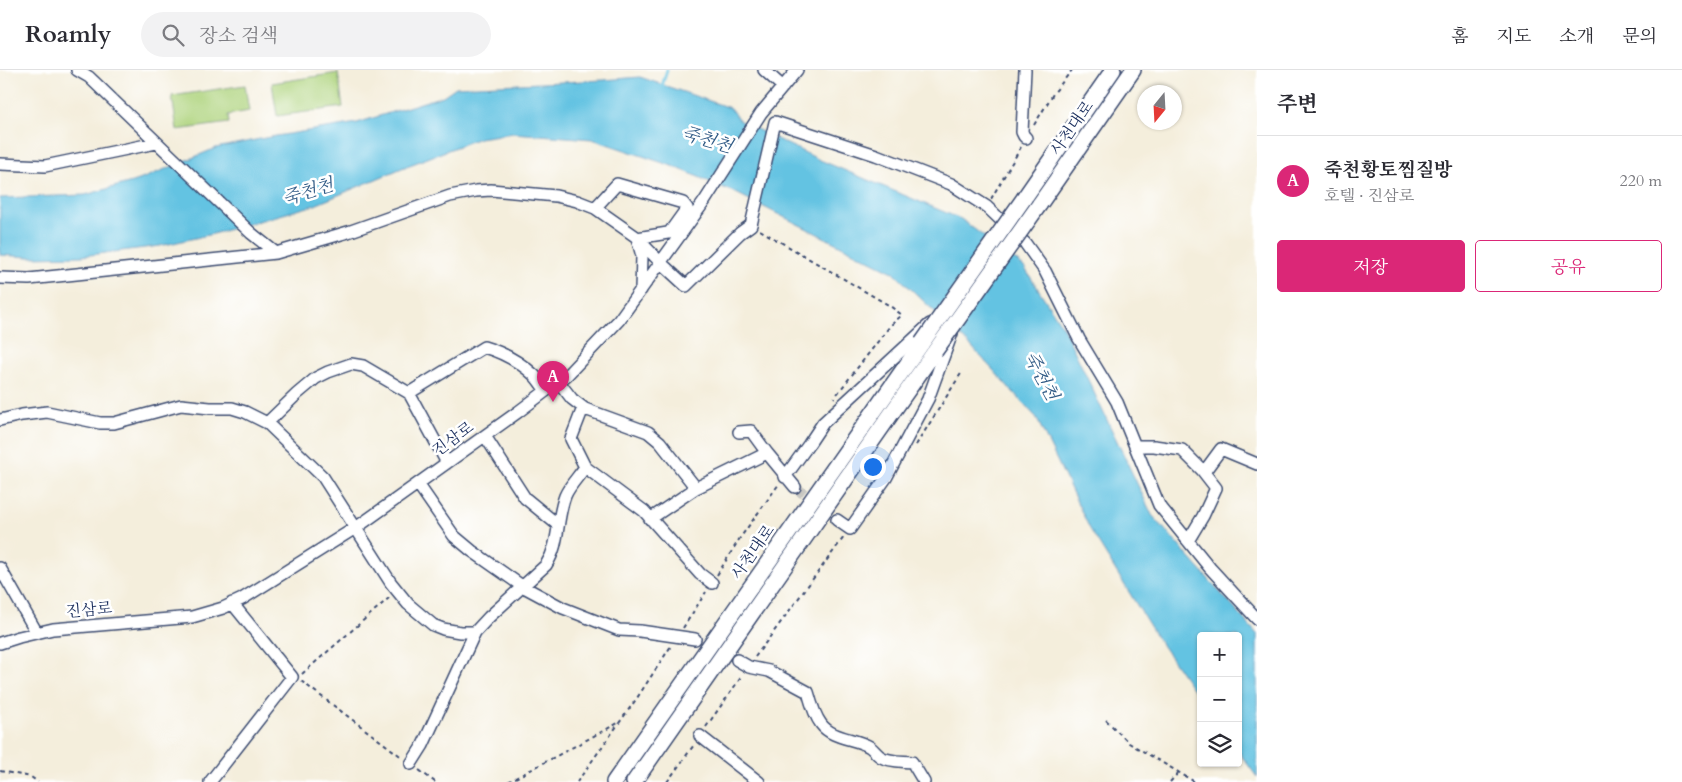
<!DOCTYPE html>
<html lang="ko">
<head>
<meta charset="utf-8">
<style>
  :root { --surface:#fff; --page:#f2f2f3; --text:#2b2b33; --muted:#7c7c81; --line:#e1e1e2; --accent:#db2777 }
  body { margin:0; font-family:Cardo,"Noto Serif KR",serif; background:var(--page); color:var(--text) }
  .controls { position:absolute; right:15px; bottom:15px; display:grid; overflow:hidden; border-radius:5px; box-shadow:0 1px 4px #0004 }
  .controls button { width:45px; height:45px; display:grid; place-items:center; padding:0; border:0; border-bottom:1px solid var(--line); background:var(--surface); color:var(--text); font:25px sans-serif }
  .compass { position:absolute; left:1137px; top:15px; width:45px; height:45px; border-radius:50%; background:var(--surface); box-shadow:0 1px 4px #0004; rotate:198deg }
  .you { position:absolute; left:872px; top:396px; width:18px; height:18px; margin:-12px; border:4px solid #fff; border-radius:50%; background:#1a73e8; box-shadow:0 0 0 8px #1a73e833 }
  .badge { display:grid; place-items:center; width:32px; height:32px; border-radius:50%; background:var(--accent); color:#fff; font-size:16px; font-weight:700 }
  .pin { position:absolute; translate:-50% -41px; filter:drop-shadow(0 1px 2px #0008) }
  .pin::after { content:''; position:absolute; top:26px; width:18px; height:15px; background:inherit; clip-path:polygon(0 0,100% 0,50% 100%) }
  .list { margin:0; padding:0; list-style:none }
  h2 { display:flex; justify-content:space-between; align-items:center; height:65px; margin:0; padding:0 20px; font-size:21px }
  h2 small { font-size:16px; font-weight:400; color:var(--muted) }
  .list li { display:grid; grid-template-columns:32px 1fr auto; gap:15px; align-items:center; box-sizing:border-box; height:90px; padding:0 20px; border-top:1px solid var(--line) }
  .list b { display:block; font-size:19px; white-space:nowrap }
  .list p { margin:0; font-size:16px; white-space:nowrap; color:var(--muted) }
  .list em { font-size:16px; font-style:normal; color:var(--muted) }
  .actions { display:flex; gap:10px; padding:15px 20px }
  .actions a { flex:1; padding:11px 0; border:1px solid var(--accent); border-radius:5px; text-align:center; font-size:18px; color:var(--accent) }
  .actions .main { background:var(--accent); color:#fff }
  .icon { flex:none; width:28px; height:28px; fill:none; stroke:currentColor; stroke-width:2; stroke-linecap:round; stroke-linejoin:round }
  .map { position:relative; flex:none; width:1257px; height:712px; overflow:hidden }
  header { display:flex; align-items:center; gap:30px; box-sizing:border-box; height:70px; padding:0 25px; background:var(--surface); border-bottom:1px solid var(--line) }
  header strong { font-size:24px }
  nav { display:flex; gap:28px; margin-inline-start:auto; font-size:18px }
  .search { width:350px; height:45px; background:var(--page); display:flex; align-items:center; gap:12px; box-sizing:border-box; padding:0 18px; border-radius:28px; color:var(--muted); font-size:19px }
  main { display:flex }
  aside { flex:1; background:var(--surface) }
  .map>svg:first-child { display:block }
  .green { fill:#add37c; stroke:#64816d }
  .water { fill:#63c3e2; stroke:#3f79a0 }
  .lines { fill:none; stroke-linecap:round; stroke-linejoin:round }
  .stream { stroke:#63c3e2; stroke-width:3 }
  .minor-tunnel { stroke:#c9c8c3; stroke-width:11; stroke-dasharray:11 5.5; stroke-linecap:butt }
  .minor-casing { stroke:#3c4c71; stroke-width:14 }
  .major-casing { stroke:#3c4c71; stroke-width:18 }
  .path { stroke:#3c4c71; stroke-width:2; stroke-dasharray:4 4; stroke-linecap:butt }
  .minor { stroke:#fff; stroke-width:11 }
  .major { stroke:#fff; stroke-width:15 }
  .major-bridge-casing { stroke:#3c4c71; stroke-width:18; stroke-linecap:butt }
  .major-bridge { stroke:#fff; stroke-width:15 }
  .labels { text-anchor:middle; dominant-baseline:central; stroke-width:5; stroke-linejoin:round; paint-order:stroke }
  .street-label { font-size:16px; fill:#1b2f5e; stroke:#fff }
  .water-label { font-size:18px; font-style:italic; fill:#315b86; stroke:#fff }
</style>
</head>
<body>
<header>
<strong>Roamly</strong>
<div class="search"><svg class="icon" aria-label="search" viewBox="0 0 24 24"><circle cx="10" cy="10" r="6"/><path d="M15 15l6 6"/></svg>장소 검색</div>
<nav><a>홈</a><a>지도</a><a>소개</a><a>문의</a></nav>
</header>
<main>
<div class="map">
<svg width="1257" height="712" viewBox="0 0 1257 712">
  <rect width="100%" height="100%" fill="#fff"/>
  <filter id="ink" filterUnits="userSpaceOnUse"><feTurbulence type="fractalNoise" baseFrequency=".02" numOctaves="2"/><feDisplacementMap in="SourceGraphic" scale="10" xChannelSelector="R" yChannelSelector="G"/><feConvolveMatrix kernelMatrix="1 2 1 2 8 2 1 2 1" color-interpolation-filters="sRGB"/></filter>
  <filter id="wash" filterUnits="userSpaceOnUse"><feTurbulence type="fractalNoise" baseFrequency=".0096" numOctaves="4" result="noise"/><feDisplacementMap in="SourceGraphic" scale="20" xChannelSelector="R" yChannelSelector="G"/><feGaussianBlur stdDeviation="1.12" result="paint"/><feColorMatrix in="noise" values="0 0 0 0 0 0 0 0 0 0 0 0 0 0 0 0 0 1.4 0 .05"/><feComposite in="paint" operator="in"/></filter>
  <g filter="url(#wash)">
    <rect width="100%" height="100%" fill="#f4eedc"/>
    <!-- green -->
    <path class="green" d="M338,3L343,37L277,46L272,13Z
      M245,15L249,41L228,45L229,53L177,60L172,26Z"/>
    <!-- water -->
    <path class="water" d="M640,7L730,38L740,51L820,90L961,149L1024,197L1064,259L1152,445L1257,564V707L1238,681V566H1201V631L1158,569L1090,459L1036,347L972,277L893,202L736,123L675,97L592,69L513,63L479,68L402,98L315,135L213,164L160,176L82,186L29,187L0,185V128L85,125L139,110L216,78L270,67L357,53L443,26L456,17L604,10Z"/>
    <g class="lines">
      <!-- stream -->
      <path class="stream" d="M661,19L667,0"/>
    </g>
  </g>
  <g filter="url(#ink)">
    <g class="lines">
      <!-- minor-tunnel -->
      <path class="minor-tunnel" d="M795,417L837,450"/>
      <!-- minor casing -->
      <g class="minor-casing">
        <path id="minor" d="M77,0L89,7L251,163L276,183
          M764,0L783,17
          M1025,0L1022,62L1024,66L1026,68
          M0,94L45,96L156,73
          M595,138L617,114L683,133L687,138L669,163
          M0,208L29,209L276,183L348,162L450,126L476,121L491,120L556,126L577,131L595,138L635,166L661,193L686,216L740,163L751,155L775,52L876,85L951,114L987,137L1025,173L1045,201L1079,269L1117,332L1159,435L1210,498L1257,549
          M641,220L642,186L637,168L674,162
          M558,311L572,329L585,339L648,362L660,372L696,418
          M409,323L484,277C501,282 520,292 534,305C538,309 542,315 546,321
          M583,338L571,369L585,397L644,441L700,504L712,513
          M0,350L22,345L47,342L100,353H114L181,335L210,338H232L245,342L267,353L323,407L391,513L408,534L433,555L443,559L460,562H475
          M267,353L297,324L316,308L328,302L351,294L363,296L409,323L447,393
          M739,362L751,361L767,383L795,417
          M485,366L525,428L558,455
          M1135,376H1154L1182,380L1202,400L1216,418L1203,446L1188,471
          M1204,402L1221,379L1257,394
          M785,407L809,374L823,353L930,254
          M418,414L454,466L472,481L522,516L563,538L619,560L640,561L695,569
          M650,449L696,418L767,383
          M837,450L850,459L886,408L928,329L952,263
          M0,498L37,563
          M0,573L19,567L53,559L192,547L223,538L242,529L360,455L518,342L567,305L619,250L704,132L761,43L797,0
          M737,590L749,597L769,601L808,622C811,633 815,646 821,654C832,669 855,668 870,677C874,680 877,685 881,687C890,692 902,691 912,692L924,712
          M700,666L759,712
          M411,694L423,675L475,562L489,547L546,495C560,474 556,450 565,426C569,416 579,406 585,397
          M210,712L292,607L232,533"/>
      </g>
      <!-- major casing -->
      <g class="major-casing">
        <path id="major" d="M1025,127L1113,0
          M1039,135L1133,0
          M614,712L922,273
          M634,712L935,281"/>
      </g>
      <!-- path -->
      <path class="path" d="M1034,55L1053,24L1072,0
        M991,129L1021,77
        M760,160L890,236L902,245L890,256L834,328
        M916,375L962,302
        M717,505L740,468L779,414
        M683,558L706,522
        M755,587L844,467
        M302,604L389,528
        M301,611L403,688
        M1106,650L1129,673L1195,712
        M706,657L742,606
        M419,700L435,712
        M0,701L31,707L38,712
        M508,712L618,653
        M577,712L637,628L671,576
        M667,712L694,675
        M1170,712L1179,702"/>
      <!-- minor -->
      <use href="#minor" class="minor"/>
      <!-- major -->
      <use href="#major" class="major"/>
      <!-- major-bridge casing -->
      <g class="major-bridge-casing">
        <path id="major-bridge" d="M922,273L1025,127
          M935,281L1039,135"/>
      </g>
      <!-- major-bridge -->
      <use href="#major-bridge" class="major-bridge"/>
    </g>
  </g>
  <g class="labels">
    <!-- street labels -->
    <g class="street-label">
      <text transform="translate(1072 58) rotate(-55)">사천대로</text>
      <text transform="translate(453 369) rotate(-36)">진삼로</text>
      <text transform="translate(753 482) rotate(-55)">사천대로</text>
      <text transform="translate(89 540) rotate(-5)">진삼로</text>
    </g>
    <!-- water labels -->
    <g class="water-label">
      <text transform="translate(707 70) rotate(17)">죽천천</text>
      <text transform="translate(308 122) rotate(-17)">죽천천</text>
      <text transform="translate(1041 306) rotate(62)">죽천천</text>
    </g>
  </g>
</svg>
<div class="controls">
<button>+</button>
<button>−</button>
<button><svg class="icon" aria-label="layers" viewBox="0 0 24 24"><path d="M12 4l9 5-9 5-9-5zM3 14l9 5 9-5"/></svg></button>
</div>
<svg class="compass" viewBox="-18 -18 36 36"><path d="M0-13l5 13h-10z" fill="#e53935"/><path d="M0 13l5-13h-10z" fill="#7c7c81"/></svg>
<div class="you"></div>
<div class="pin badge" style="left:553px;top:332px">A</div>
</div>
<aside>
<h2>주변<small></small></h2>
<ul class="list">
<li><span class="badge">A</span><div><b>죽천황토찜질방</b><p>호텔 · 진삼로</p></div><em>220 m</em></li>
</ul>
<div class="actions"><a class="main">저장</a><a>공유</a></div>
</aside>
</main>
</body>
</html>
